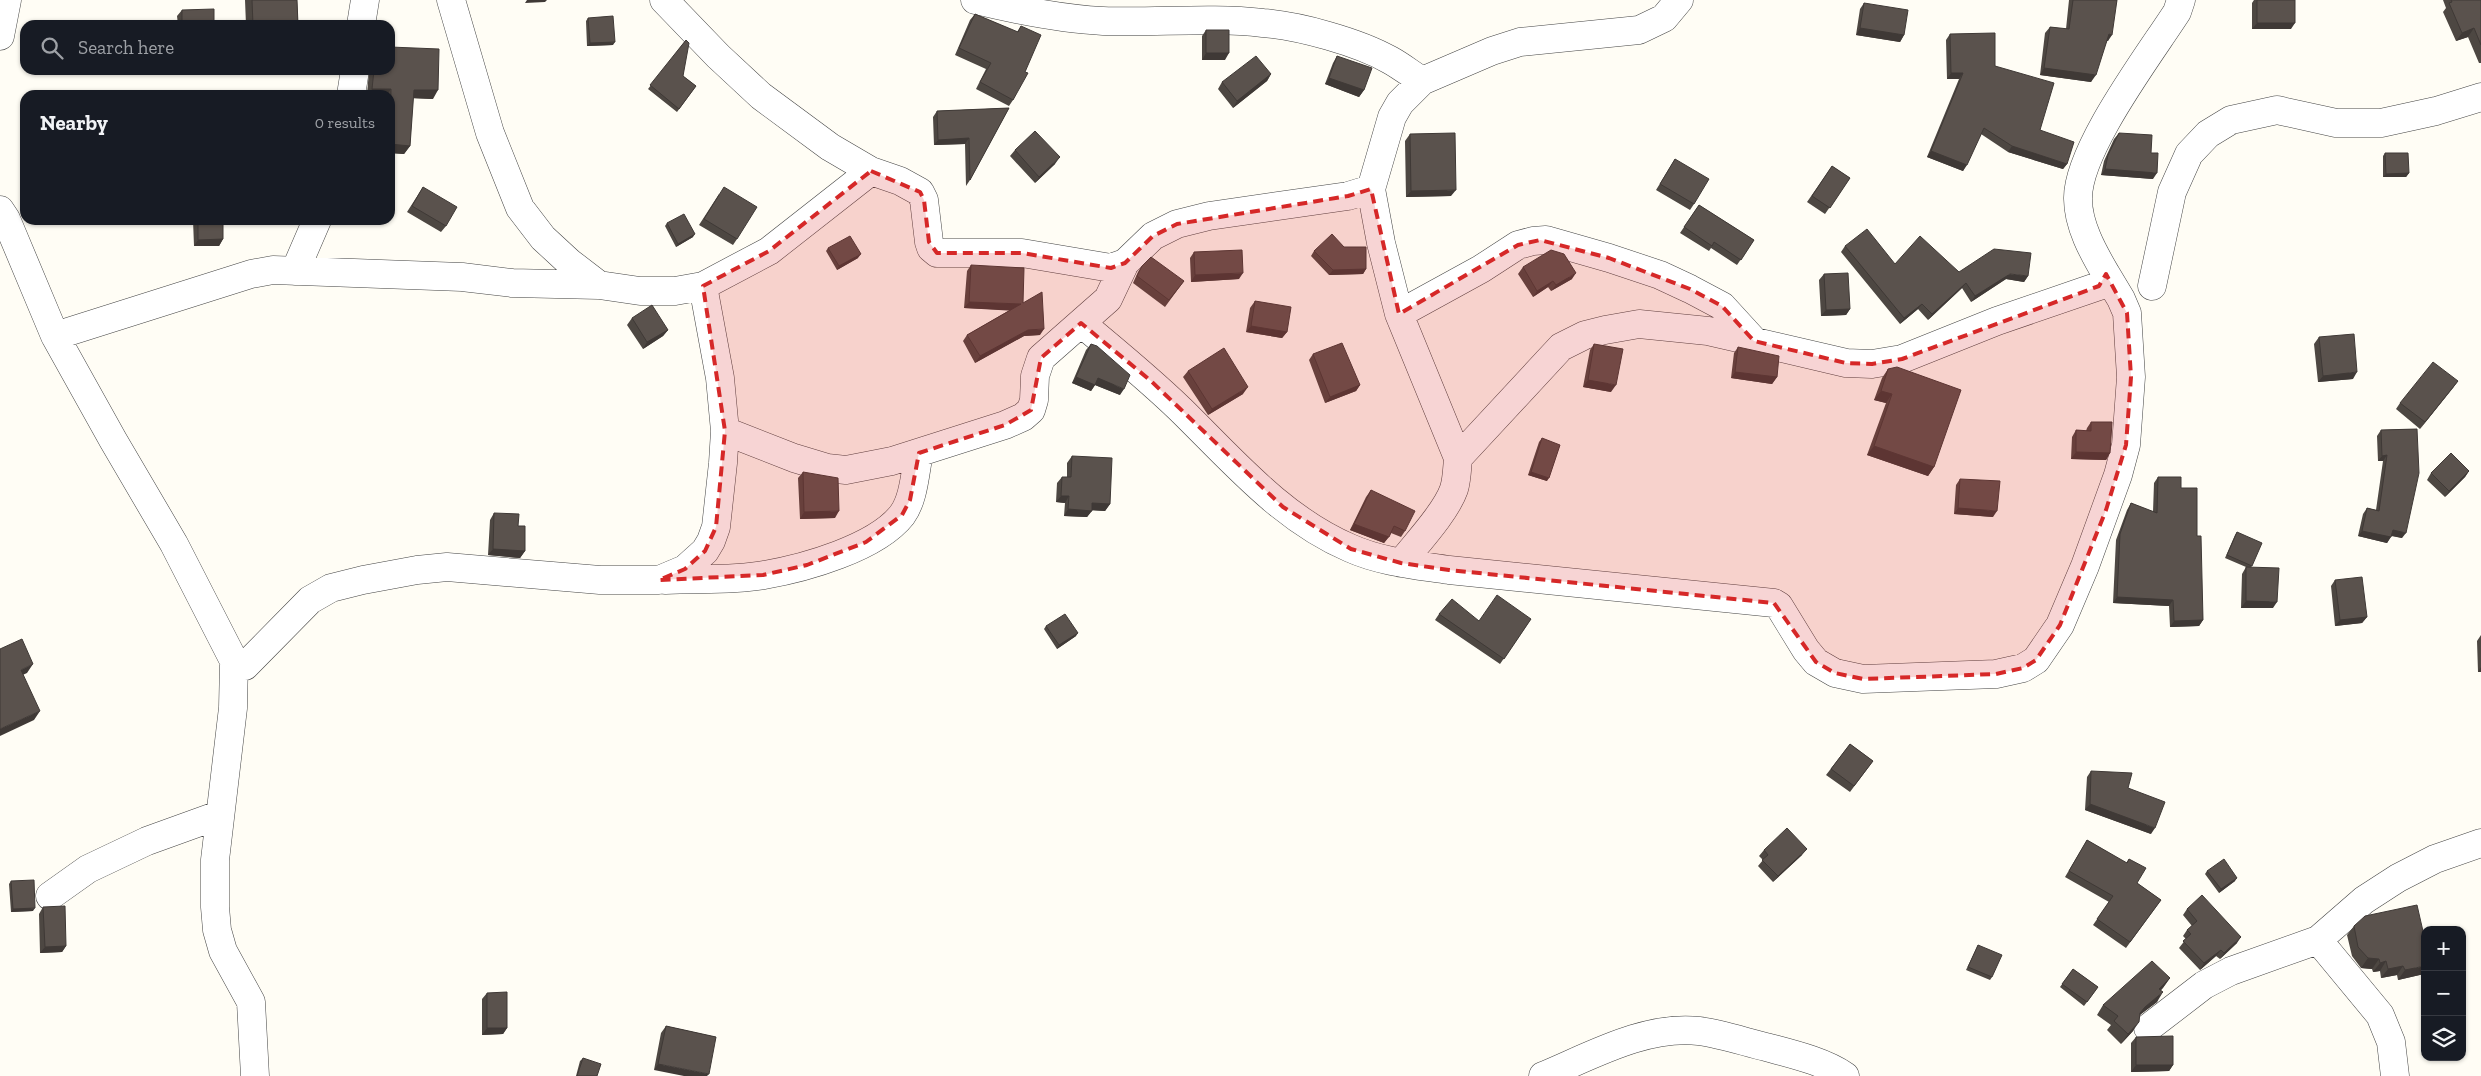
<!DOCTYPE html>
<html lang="en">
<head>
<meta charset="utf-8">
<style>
  :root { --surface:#171b24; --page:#242831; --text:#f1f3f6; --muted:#9ea1a6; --line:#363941 }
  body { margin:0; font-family:"Zilla Slab",serif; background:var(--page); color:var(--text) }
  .controls { position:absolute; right:15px; bottom:15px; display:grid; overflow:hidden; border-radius:10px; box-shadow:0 1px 4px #0004 }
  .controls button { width:45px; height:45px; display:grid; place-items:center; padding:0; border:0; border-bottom:1px solid var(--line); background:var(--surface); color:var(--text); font:25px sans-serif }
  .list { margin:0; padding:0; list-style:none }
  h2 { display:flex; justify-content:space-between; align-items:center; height:65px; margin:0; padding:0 20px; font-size:21px }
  h2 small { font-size:16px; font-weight:400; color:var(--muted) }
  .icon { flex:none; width:28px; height:28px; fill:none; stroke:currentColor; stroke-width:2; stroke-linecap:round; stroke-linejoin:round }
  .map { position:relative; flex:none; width:2481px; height:1076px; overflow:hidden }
  .search { position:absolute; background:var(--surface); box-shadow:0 1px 4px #0004; left:20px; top:20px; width:375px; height:55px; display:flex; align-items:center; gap:12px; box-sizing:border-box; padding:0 18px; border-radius:15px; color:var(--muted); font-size:19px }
  .panel { position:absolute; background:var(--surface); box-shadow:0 1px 4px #0004; left:20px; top:90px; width:375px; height:135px; border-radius:15px }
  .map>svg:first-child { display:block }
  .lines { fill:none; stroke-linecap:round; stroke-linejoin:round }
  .street-casing { stroke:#444; stroke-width:29 }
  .street { stroke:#fff; stroke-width:28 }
  .wall { fill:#4d4742 }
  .shaded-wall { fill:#3f3936 }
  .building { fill:#5a524d; stroke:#3f3936 }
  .marked { fill:#d62828; fill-opacity:0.2; stroke:#d62828; stroke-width:4; stroke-dasharray:10 6; stroke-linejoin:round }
</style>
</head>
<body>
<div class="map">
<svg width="2481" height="1076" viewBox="0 0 2481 1076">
  <rect width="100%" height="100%" fill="#fffdf5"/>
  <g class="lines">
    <!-- street casing -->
    <g class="street-casing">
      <path id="street" d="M451,0L490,133L520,208L543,238L569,262L599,285
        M664,0L718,56L761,96L830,147L871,171L900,181L920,192L924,200L929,242L931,248L937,253H1022L1111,268L1125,263L1153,236L1177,224L1209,216L1348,196L1371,189L1392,117L1400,103L1422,81L1492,51L1520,42L1639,30L1664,18L1679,0
        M975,0C1017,10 1060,19 1103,21C1156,23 1210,17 1263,23C1300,26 1358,42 1390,60C1401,66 1411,74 1422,81
        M361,25L365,0
        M0,36L7,0
        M351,95L355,70
        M1371,189L1381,243L1399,314L1458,458C1457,469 1457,479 1454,489C1446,512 1416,544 1401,563
        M0,210L6,219L55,336L113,440L174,544L234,661L233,708L215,860V907L217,930L223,951L251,1002L255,1076
        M295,271L317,220
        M2152,286L2172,192L2189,154L2208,134L2231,120L2277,110L2336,123H2381L2436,111L2481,97
        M1399,314L1481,269L1518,245L1533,241L1546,240L1609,258L1660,275L1690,289L1722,306L1754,341
        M1081,323C1115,351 1149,379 1181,410C1233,461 1282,519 1350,548C1381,562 1416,565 1449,570L1774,603L1779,606L1806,650L1816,662L1835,673L1863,679L1996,674L2023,668L2036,660L2060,625L2085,566L2118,475L2126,445L2131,377L2127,313L2121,299L2106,274
        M55,336L251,274L273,270L462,277L512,283L599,285L640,291H675L703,286L769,251L871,171
        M725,431L794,458L827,468L846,470L892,461L1005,425L1023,417L1031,410L1034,400L1035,376L1041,358L1108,299L1125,263
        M1458,458L1561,347L1585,335L1605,330L1639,324L1708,331L1846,363L1872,364L1902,359L1997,321L2099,286L2103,283L2106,274C2093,252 2078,225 2078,199C2077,150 2150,54 2177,12L2181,0
        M665,580C697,578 732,581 764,575C805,568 876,548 902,515C914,499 915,472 919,453
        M245,666L310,600L331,588L363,580L417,570L447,567L600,580H659L685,569L705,551L711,541L716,527L723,463L725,431L720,378L703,286
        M50,896L88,869L147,841L219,815
        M2318,940L2380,1015L2391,1042L2395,1076
        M2148,1028L2204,985L2231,971L2318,940L2364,900L2398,878L2435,859L2481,843
        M1543,1076C1591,1056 1645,1025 1699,1031C1722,1034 1745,1042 1766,1047C1792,1054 1823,1061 1845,1076"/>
    </g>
    <!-- street -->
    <use href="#street" class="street"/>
  </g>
  <!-- wall -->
  <path class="wall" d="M245,0H297L298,25H246Z
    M2069,0H2117L2108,41H2107L2091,82L2040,75L2045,33L2050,27L2066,29Z
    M2254,0H2280L2291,29H2252V3Z
    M2443,0H2481V63H2479L2468,37L2456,41L2443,12L2446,8Z
    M1864,3L1904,35L1900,42L1856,35L1860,9Z
    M182,10L214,25H178L177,16Z
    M975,14L1017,32L1021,26L1025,72L1013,100L1009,106L976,89L986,69L955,55L970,20Z
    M588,18L613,45L587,46L586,21Z
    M1206,30L1225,60H1202V36Z
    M1950,34L1995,66L2040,130L2067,164L2063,169L2008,152L1981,134L1963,171L1927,157L1959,79H1947L1946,40Z
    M686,40L683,76L696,86L677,112L648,89Z
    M1337,56L1364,90L1359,97L1325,84L1333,63Z
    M369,70H390L433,99L413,98L410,146L404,154L390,153V95H367Z
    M1271,74L1267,81L1233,108L1218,89L1222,82Z
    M1009,108L970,180L966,186L965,144L934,145L933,117L937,111Z
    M2119,133L2151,153L2153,179L2101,175L2104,161L2114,139Z
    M1410,134L1451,196L1406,197L1405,141Z
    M1015,150L1055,164L1035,183L1010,156Z
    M2385,153L2409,173L2406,177H2383V156Z
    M1675,159L1694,204L1690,210L1656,190Z
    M1832,166L1850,178L1825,214L1807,202Z
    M423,187L446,226L441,232L407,212Z
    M719,194L737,239L733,245L699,225Z
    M1699,205L1754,240L1737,265L1711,248L1709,251L1680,233Z
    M193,220H223V239L219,246H194Z
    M667,223L693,237L676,247L665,226Z
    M1845,246L1895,264L1959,272L2028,276L2024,282L2006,279L1971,302L1962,288L1928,320L1918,309L1900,324L1841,252Z
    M828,248L858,258L837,270L826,251Z
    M1314,251L1366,269L1363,274L1329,275L1311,256Z
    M1194,252L1239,279L1191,282L1190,258Z
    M971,265L1023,303L1040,335L1024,336L975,363L963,341L967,335L1010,310L964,308L967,271Z
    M1142,266L1184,281L1165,307L1133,283L1138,272Z
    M1523,267L1572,279L1551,291L1548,287L1533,297L1518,274Z
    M1824,274L1850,309L1846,315L1821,316L1819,280Z
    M1255,301L1287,332L1282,338L1246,332L1250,308Z
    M632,318L668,330L663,336L643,349L627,325Z
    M2319,337L2353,379L2318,382L2314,344Z
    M1091,344L1120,395L1095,385L1091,391L1072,383L1086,350Z
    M1594,344L1611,392L1583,387L1590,350Z
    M1738,347L1777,377L1772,384L1731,378L1734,353Z
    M1313,354L1360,385L1356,391L1325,403L1309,360Z
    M1888,369L1934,467L1928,476L1867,455L1886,403L1874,400L1882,378Z
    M1188,371L1243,394L1208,415L1183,377Z
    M2458,381L2420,429L2396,409L2400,403Z
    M2091,422L2110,453L2106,460L2071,459L2072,437L2076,430L2086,431L2087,428Z
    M2417,429L2402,538L2391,536L2387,543L2358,536L2363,514L2367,508L2376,510L2383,461H2378L2377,436L2381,430Z
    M1542,438L1547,481L1528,475L1539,442Z
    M1072,456L1110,504L1105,511L1092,510L1087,517L1064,516L1065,503L1056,502L1057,483L1062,477H1067V463Z
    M2469,471L2465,477L2445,497L2427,480L2431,473Z
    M803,472L835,518L800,519L798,478Z
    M2158,477L2181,488L2197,536L2203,620L2199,626L2170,627L2169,606L2113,603L2116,540L2127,510L2131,503L2153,512L2154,483Z
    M1960,479L1993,517L1954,514L1956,485Z
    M1371,490L1405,531L1401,537L1391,533L1384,543L1350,530L1366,497Z
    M494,513L518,526L525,551L520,558L488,555L490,520Z
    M2237,532L2252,566L2251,567L2273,608H2241L2242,574L2246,567L2225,558L2235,535Z
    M2335,580L2367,617L2362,623L2335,626L2331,586Z
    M1439,614L1479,621L1531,619L1500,664L1435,620Z
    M1046,626L1076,636L1057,649L1044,629Z
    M2481,635V672H2478L2477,641Z
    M1850,744L1873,761L1850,792L1826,775Z
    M2091,771L2128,788L2151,834L2085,810L2087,777Z
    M2087,840L2126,863L2129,859L2137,883L2161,900L2126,948L2093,925L2109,902L2065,877Z
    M1764,850L1802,855L1773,882L1758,866L1763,860L1759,856Z
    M2207,871L2235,881L2219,893L2205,874Z
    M11,881L33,911L11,912L9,884Z
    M43,907L66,946L62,952L40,953L39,914Z
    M2187,909L2237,943L2220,959L2216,956L2200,970L2179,948L2186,939L2183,936L2187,930L2192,926L2183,915Z
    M2354,926L2424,974L2398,980L2397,975L2381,978L2380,971L2373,972L2372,969L2361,968L2352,956L2347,935Z
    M1978,945L1992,977L1990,980L1966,970Z
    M2073,969L2098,987L2084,1006L2060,987Z
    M2170,978L2161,990L2157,1002L2140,1015L2133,1031L2121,1044L2107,1030L2111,1025L2097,1015L2103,1005Z
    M487,993L507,1028L503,1034L482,1035V999Z
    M666,1026L716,1037L654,1070L661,1033Z
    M2136,1037L2173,1065L2169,1071L2131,1072V1043Z
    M583,1058L597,1076H576L580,1061Z"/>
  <!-- shaded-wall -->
  <path class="shaded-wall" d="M527,0H547L545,2L525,3Z
    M2257,23H2295L2291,29H2252Z
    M1860,28L1904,35L1900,42L1856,35Z
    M2474,28L2468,37L2456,41L2462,33Z
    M2109,34L2112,35L2108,41L2105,40Z
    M615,42L613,45L587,46L590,43Z
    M1206,53H1229L1225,60H1202Z
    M2044,68L2096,75L2091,82L2040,75Z
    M1951,73H1963L1959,79H1947Z
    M1271,74L1267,81L1233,108L1237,101Z
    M1329,78L1364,90L1359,97L1325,84Z
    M372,89H391L387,95H368Z
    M414,90H438L433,99L408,98Z
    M969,138L965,144L934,145L938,140Z
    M390,144L410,146L404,154L390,153Z
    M2012,146L2067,164L2063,169L2008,152Z
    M1931,151L1967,165L1963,171L1927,157Z
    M1060,157L1055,164L1035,183L1039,177Z
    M2105,169L2157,173L2153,179L2101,175Z
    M2409,173L2406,177H2383L2386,174Z
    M1456,190L1451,196L1406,197L1411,191Z
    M346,220L365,221L363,224L344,223Z
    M695,234L693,237L676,247L678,244Z
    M223,239L219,246H194L198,240Z
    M861,254L858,258L837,270L839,266Z
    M1366,269L1363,274L1329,275L1333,270Z
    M1243,273L1239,279L1191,282L1195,275Z
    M1576,273L1572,279L1551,291L1556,285Z
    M2010,274L2028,276L2024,282L2006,279L1971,302L1975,296Z
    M1553,281L1548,287L1533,297L1537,291Z
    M1966,283L1962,288L1928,320L1932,314Z
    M969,302L1021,304L1016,311L964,308Z
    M1922,304L1918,309L1900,324L1904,318Z
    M1850,309L1846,315L1821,316L1826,310Z
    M1251,326L1287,332L1282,338L1246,332Z
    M1044,329L1040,335L1024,336L975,363L980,356L1028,330Z
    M668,330L663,336L643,349L647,342Z
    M1735,372L1777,377L1772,384L1731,378Z
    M2357,372L2353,379L2318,382L2323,376Z
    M1076,377L1098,378L1124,389L1120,395L1095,385L1091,391L1072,383Z
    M1588,380L1616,385L1611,392L1583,387Z
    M2458,381L2453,388L2420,429L2425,422Z
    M1360,385L1356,391L1325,403L1330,397Z
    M1248,387L1243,394L1208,415L1212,409Z
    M1881,391L1892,394L1886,403L1874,400Z
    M1874,446L1934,467L1928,476L1867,455Z
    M2076,452L2110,453L2106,460L2071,459Z
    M2387,455L2383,461H2378L2382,456Z
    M2469,471L2465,477L2445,497L2449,491Z
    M1531,472L1549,478L1547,481L1528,475Z
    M1061,496H1069L1065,503L1056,502Z
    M1092,503L1110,504L1105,511L1087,510Z
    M1958,508L1997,511L1993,517L1954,514Z
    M1068,509L1092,511L1087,517L1064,516Z
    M839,511L835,518L800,519L804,512Z
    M1354,524L1389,537L1384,543L1350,530Z
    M2393,530L2406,533L2402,538L2389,535Z
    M2362,531L2391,537L2387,543L2358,536Z
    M493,549L525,551L520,558L488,555Z
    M2117,597L2173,600L2169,606L2113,603Z
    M2246,601L2277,602L2273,608H2241Z
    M2367,617L2362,623L2335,626L2340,620Z
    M2203,620L2199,626L2170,627L2174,621Z
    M1078,633L1076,636L1057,649L1059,645Z
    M33,664L27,673L14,679L21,670Z
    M2481,667V672H2478Z
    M40,711L34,720L0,736V729Z
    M2090,804L2155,828L2151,834L2085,810Z
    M1807,849L1802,855L1773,882L1778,876Z
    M2237,878L2235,881L2219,893L2221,889Z
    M35,908L33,911L11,912L13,909Z
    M2241,937L2237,943L2220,959L2224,953Z
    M66,946L62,952L40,953L45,947Z
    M2221,950L2216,956L2200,970L2204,963Z
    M2368,958L2379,959L2372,969L2361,968Z
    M2386,961L2380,971L2373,972L2380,963Z
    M2403,966L2397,975L2381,978L2388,969Z
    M2425,966V973L2424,974L2398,980L2405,970Z
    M2170,978L2163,988L2153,998L2159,989Z
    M2163,992L2157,1002L2138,1016L2145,1007Z
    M2139,1022L2133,1031L2121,1044L2128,1034Z
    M487,1028H507L503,1034L482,1035Z
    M658,1064L709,1074L707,1076H684L654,1070Z
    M2136,1065H2173L2169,1071L2131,1072Z"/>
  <!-- building -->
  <path class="building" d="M252,0H297L298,25H253Z
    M2073,0H2117L2112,35L2109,34L2096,75L2044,68L2050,27L2069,29Z
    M2257,0H2295V23H2257Z
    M2451,0H2481V45L2474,28L2462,33L2449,3L2452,2Z
    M1864,3L1908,10L1904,35L1860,28Z
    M214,9V25H182V10Z
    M975,14L1018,32L1021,26L1041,35L1025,72L1028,73L1013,100L980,82L991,63L959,48Z
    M613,16L615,42L590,43L588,18Z
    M1206,30H1229V53H1206Z
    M1995,33V66L2054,83L2040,130L2074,142L2067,164L2012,146L1984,128L1967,165L1931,151L1963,73H1951L1950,34Z
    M686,40L689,43L683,76L696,86L679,109L650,85Z
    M390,47L439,49L438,90H414L410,146L390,144L391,89H372L374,70H390Z
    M1256,56L1271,74L1237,101L1222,82Z
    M1337,56L1372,68L1364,90L1329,78Z
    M1009,108L970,180L969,138L938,140L937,111Z
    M1035,131L1060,157L1039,177L1015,150Z
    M1455,133L1456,190L1411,191L1410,134Z
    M2119,133L2152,135L2151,153H2158L2157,173L2105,169L2108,155Z
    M2385,153H2408L2409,173L2386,174Z
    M1675,159L1709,179L1694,204L1660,184Z
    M1832,166L1850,178L1830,208L1812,196Z
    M423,187L457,207L446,226L412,206Z
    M724,187L757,207L737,239L704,219Z
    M1699,205L1754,240L1741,260L1714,242L1712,246L1684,227Z
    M684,214L695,234L678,244L667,223Z
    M198,220H223V239L198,240Z
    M346,220H365V221Z
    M1867,229L1895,264L1920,236L1959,272L1994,249L2031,253L2028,276L2010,274L1975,296L1966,283L1932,314L1922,304L1904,318L1845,246Z
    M1332,234L1344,247H1366V269L1333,270L1314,251Z
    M850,236L861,254L839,266L828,248Z
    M1242,250L1243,273L1195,275L1194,252Z
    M1551,250L1564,254L1576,273L1556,285L1553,281L1537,291L1523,267Z
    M1151,257L1184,281L1169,300L1137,276L1142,266Z
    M971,265L1024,268L1023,303L1042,292L1044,329L1028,330L980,356L967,335L1021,304L969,302Z
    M1848,273L1850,309L1826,310L1824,274Z
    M1255,301L1291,307L1287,332L1251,326Z
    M652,305L668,330L647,342L632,318Z
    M2354,334L2357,372L2323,376L2319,337Z
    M1342,343L1360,385L1330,397L1313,354Z
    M1091,344L1097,346L1130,375L1124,389L1098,378L1095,385L1076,377Z
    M1594,344L1623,349L1616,385L1588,380Z
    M1738,347L1779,356L1777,377L1735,372Z
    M1224,348L1248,387L1212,409L1188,371Z
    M2433,362L2458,381L2425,422L2400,403Z
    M1897,367L1961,390L1934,467L1874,446L1892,394L1881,391L1888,369Z
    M2091,422H2112L2110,453L2076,452V430L2091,431Z
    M2417,429L2419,473L2406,533L2393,530L2391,537L2362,531L2367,508L2379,511L2387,455L2382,456L2381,430Z
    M1542,438L1560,445L1549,478L1531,472Z
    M2451,453L2469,471L2449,491L2431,473Z
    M1072,456L1112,458L1110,504L1092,503V511L1068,509L1069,496H1061L1062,477H1071Z
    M803,472L838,478L839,511L804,512Z
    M2158,477H2181V488H2197V536H2201L2203,620L2174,621L2173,600L2117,597L2120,534L2131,503L2157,513Z
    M1960,479L2000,481L1997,511L1958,508Z
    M1371,490L1415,511L1405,531L1394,526L1389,537L1354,524Z
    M494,513L519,514L518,526H525V551L493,549Z
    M2237,532L2262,543L2252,566L2227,555Z
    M2246,567L2279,568L2277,602L2246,601Z
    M2362,577L2367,617L2340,620L2335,580Z
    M1497,595L1531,619L1504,659L1439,614L1452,599L1479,621Z
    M1065,614L1078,633L1059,645L1046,626Z
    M22,639L33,664L21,670L40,711L0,729V649Z
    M1850,744L1873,761L1854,786L1831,769Z
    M2091,771L2132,773L2128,788L2165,802L2155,828L2090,804Z
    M1787,828L1807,849L1778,876L1762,860L1768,855L1764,850Z
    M2087,840L2127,863L2129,859L2146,868L2137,883L2161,900L2130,942L2097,919L2113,896L2069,871Z
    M2224,859L2237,878L2221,889L2207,871Z
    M34,880L35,908L13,909L11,881Z
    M2202,895L2241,937L2224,953L2221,950L2204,963L2183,941L2191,934L2187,930L2197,921L2187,909Z
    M2417,905L2425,940V966L2405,970L2403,966L2388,969L2386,961L2380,963L2379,959L2368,958L2358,947L2354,926L2365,916Z
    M65,906L66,946L45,947L43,907Z
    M1978,945L2002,955L1992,977L1968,967Z
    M2152,961L2170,978L2159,989L2163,992L2145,1007L2140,1013L2139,1022L2128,1034L2114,1021L2118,1016L2103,1005Z
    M2073,969L2098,987L2087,1002L2062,984Z
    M507,992V1028H487V993Z
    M666,1026L716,1037L709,1074L658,1064Z
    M2173,1036V1065H2136V1037Z
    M583,1058L601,1064L597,1076H577Z"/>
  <!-- marked area -->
  <path class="marked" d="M871,171L920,192L924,200L929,242L937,253H1022L1111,268L1125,263L1153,236L1177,224L1348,196L1371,189L1399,314L1518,245L1540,240L1609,258L1690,289L1722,306L1754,341L1846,363L1872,364L1902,359L2099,286L2106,274L2127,313L2131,377L2126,445L2106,510L2060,625L2036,660L2023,668L1996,674L1863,679L1835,673L1816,662L1774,603L1449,570L1401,563L1351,549L1283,507L1151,381L1081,323L1041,358L1031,410L1005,425L919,453L910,500L902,515L866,542L807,565L763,575L659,580L685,569L705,551L716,527L725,431L703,286L769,251Z"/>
</svg>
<div class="controls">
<button>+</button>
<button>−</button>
<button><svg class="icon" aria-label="layers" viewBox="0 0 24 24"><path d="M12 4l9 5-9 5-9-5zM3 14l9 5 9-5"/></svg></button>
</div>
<div class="search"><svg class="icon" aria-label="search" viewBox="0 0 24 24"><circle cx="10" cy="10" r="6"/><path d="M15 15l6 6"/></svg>Search here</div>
<section class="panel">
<h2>Nearby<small>0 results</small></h2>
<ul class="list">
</ul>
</section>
</div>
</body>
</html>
